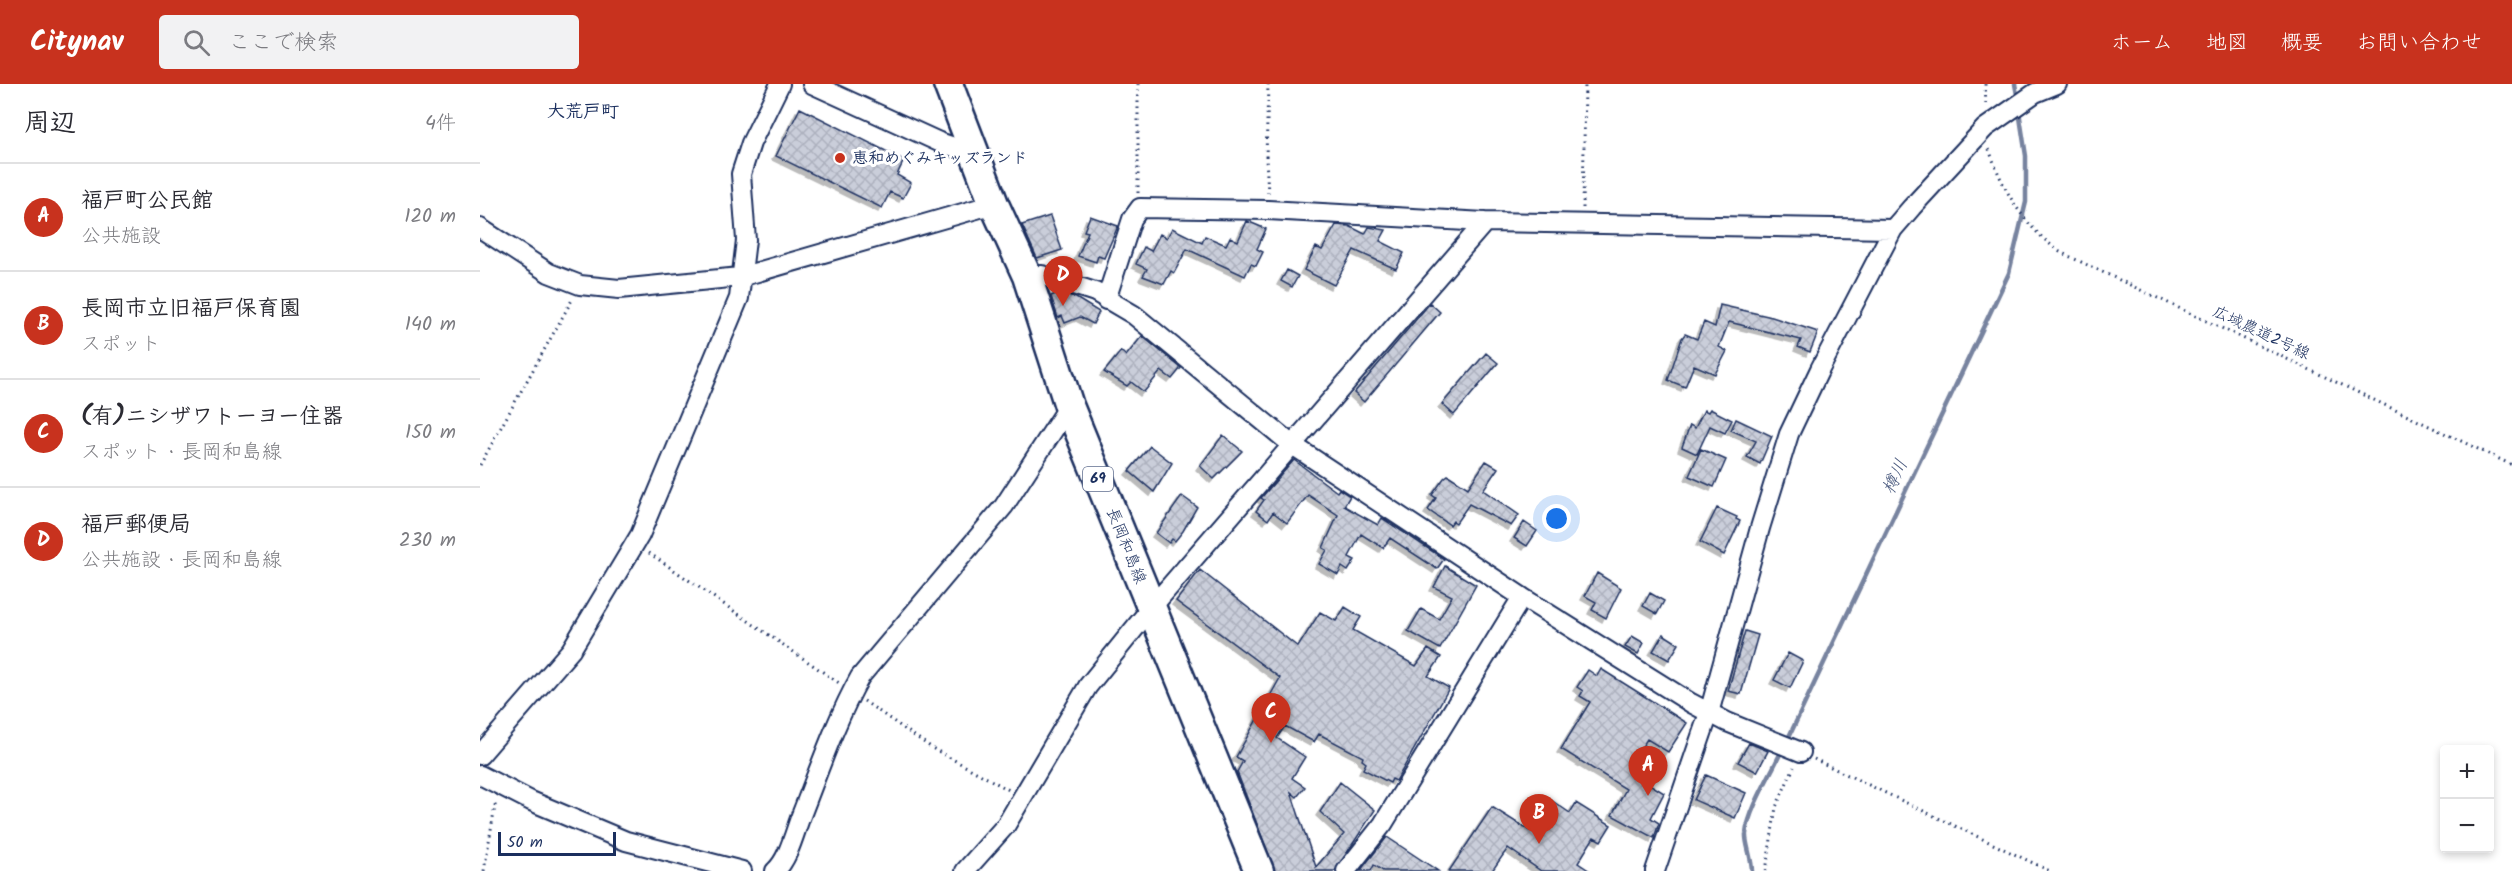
<!DOCTYPE html>
<html lang="ja">
<head>
<meta charset="utf-8">
<style>
  :root { --surface:#fff; --page:#f2f2f3; --text:#2b2b33; --muted:#7c7c81; --line:#e1e1e2; --accent:#c8321e }
  body { margin:0; font-family:Kalam,"Klee One",sans-serif; background:var(--page); color:var(--text) }
  .controls { position:absolute; right:18px; bottom:18px; display:grid; overflow:hidden; border-radius:6px; box-shadow:0 3px 9px #0003 }
  .controls button { width:54px; height:54px; display:grid; place-items:center; padding:0; border:0; border-bottom:2px solid var(--line); background:var(--surface); color:var(--text); font:30px sans-serif }
  .scale { position:absolute; left:18px; bottom:15px; width:118px; box-sizing:border-box; padding-left:6px; border:3px solid #1b2f5e; border-top:0; font-size:16px; line-height:21px; white-space:nowrap; color:#1b2f5e; -webkit-text-stroke:4px #fff; paint-order:stroke }
  .you { position:absolute; left:1077px; top:435px; width:21px; height:21px; margin:-15px; border:4px solid #fff; border-radius:50%; background:#1a73e8; box-shadow:0 0 0 9px #1a73e833 }
  .badge { display:grid; place-items:center; width:39px; height:39px; border-radius:50%; background:var(--accent); color:#fff; font-size:20px; font-weight:700 }
  .pin { position:absolute; translate:-50% -50px; filter:drop-shadow(0 2px 3px #0008) }
  .pin::after { content:''; position:absolute; top:32px; width:21px; height:18px; background:inherit; clip-path:polygon(0 0,100% 0,50% 100%) }
  .list { margin:0; padding:0; list-style:none }
  h2 { display:flex; justify-content:space-between; align-items:center; height:78px; margin:0; padding:0 24px; font-size:26px }
  h2 small { font-size:20px; font-weight:400; color:var(--muted) }
  .list li { display:grid; grid-template-columns:39px 1fr auto; gap:18px; align-items:center; box-sizing:border-box; height:108px; padding:0 24px; border-top:2px solid var(--line) }
  .list b { display:block; font-size:22px; white-space:nowrap }
  .list p { margin:0; font-size:20px; white-space:nowrap; color:var(--muted) }
  .list em { font-size:20px; font-style:normal; color:var(--muted) }
  .icon { flex:none; width:33px; height:33px; fill:none; stroke:currentColor; stroke-width:2; stroke-linecap:round; stroke-linejoin:round }
  .map { position:relative; flex:none; width:2032px; height:787px; overflow:hidden }
  header { display:flex; align-items:center; gap:36px; box-sizing:border-box; height:84px; padding:0 30px; background:var(--accent); color:#fff }
  header strong { font-size:28px }
  nav { display:flex; gap:33px; margin-inline-start:auto; font-size:21px }
  .search { width:420px; height:54px; background:var(--page); display:flex; align-items:center; gap:15px; box-sizing:border-box; padding:0 21px; border-radius:6px; color:var(--muted); font-size:22px }
  main { display:flex }
  aside { flex:1; background:var(--surface) }
  .map>svg:first-child { display:block }
  .lines { fill:none; stroke-linecap:round; stroke-linejoin:round }
  .stream { stroke:#77839f; stroke-width:4.5 }
  .building { fill:url(#building-cross-hatch); stroke:#1b2f5e; stroke-width:1.5; filter:url(#shadow) }
  .street-casing { stroke:#1b2f5e; stroke-width:22 }
  .primary-casing { stroke:#1b2f5e; stroke-width:33 }
  .path { stroke:#1b2f5e; stroke-width:3; stroke-dasharray:1.5 4.5; stroke-linecap:butt }
  .street { stroke:#fff; stroke-width:18 }
  .primary { stroke:#fff; stroke-width:28 }
  .poi-dot { fill:#c8321e; stroke:#fff; stroke-width:2 }
  .labels { text-anchor:middle; dominant-baseline:central; stroke-width:6; stroke-linejoin:round; paint-order:stroke }
  .shield { fill:#fff; stroke:#5f6d8e; stroke-width:1.5 }
  .shield-label { font-size:15px; font-weight:bold; fill:#1b2f5e }
  .poi-label { font-size:16px; font-weight:bold; fill:#1b2f5e; stroke:#fff; text-anchor:start }
  .street-label { font-size:16px; fill:#1b2f5e; stroke:#fff }
  .neighbourhood-label { font-size:18px; font-weight:bold; fill:#1b2f5e; stroke:#fff }
  .water-label { font-size:18px; font-style:italic; fill:#49597e; stroke:#fff }
</style>
</head>
<body>
<header>
<strong>Citynav</strong>
<div class="search"><svg class="icon" aria-label="search" viewBox="0 0 24 24"><circle cx="10" cy="10" r="6"/><path d="M15 15l6 6"/></svg>ここで検索</div>
<nav><a>ホーム</a><a>地図</a><a>概要</a><a>お問い合わせ</a></nav>
</header>
<main>
<aside>
<h2>周辺<small>4件</small></h2>
<ul class="list">
<li><span class="badge">A</span><div><b>福戸町公民館</b><p>公共施設</p></div><em>120 m</em></li>
<li><span class="badge">B</span><div><b>長岡市立旧福戸保育園</b><p>スポット</p></div><em>140 m</em></li>
<li><span class="badge">C</span><div><b>(有)ニシザワトーヨー住器</b><p>スポット · 長岡和島線</p></div><em>150 m</em></li>
<li><span class="badge">D</span><div><b>福戸郵便局</b><p>公共施設 · 長岡和島線</p></div><em>230 m</em></li>
</ul>
</aside>
<div class="map">
<svg width="2032" height="787" viewBox="0 0 2032 787">
  <defs>
    <pattern id="building-cross-hatch" width="8" height="8" patternUnits="userSpaceOnUse" patternTransform="scale(1.5)"><rect width="8" height="8" fill="#caceda"/><path d="M0 0l8 8M0 8l8-8" fill="none" stroke="#adb1be"/></pattern>
    <filter id="shadow"><feDropShadow dx="-4" dy="4" stdDeviation="0" flood-color="#0004"/></filter>
  </defs>
  <rect width="100%" height="100%" fill="#fff"/>
  <filter id="ink" filterUnits="userSpaceOnUse"><feTurbulence type="fractalNoise" baseFrequency=".0167" numOctaves="2"/><feDisplacementMap in="SourceGraphic" scale="12" xChannelSelector="R" yChannelSelector="G"/><feConvolveMatrix kernelMatrix="1 2 1 2 8 2 1 2 1" color-interpolation-filters="sRGB"/></filter>
  <g filter="url(#ink)">
    <g class="lines">
      <!-- stream -->
      <path class="stream" d="M1535,0L1538,16
        M1306,659L1529,189L1546,118V72L1539,27
        M1272,787C1272,775 1265,758 1266,750C1268,727 1292,688 1302,666"/>
    </g>
    <!-- building -->
    <path class="building" d="M320,24L424,76L417,91L431,99L423,114L410,108L402,124L296,72Z
      M570,132L582,166L557,174L542,141Z
      M610,132L638,142L624,174L618,172L616,178L598,172L608,148L604,147Z
      M767,137L786,145L777,165L783,168L776,182L771,180L765,192L707,165L694,189L691,187L684,200L663,192L667,185L656,180L664,163L671,167L680,150L687,154L692,144L722,159L725,152L746,161L750,153L758,157Z
      M856,141L869,142L885,150L889,143L906,146L900,157L924,169L916,185L874,166L854,201L824,186L836,163L842,166Z
      M807,186L818,192L812,203L801,197Z
      M580,208L596,214L619,228L613,240L600,233L585,239L582,232L578,234L571,212Z
      M950,219L960,228L884,318L874,309Z
      M1240,221L1292,233L1338,248L1330,268L1318,263L1321,256L1249,238L1239,263L1247,267L1235,290L1214,281L1205,303L1188,296L1202,254L1205,250L1217,255L1224,238L1235,243Z
      M662,252L701,284L692,295L681,287L664,308L651,298L647,302L624,288L641,267L646,272Z
      M1006,269L1018,279L974,331L962,320Z
      M1230,325L1252,336L1245,349L1230,342L1217,370L1202,363L1210,341L1215,344L1224,326L1228,328Z
      M1256,335L1292,352L1280,380L1267,373L1276,357L1251,346Z
      M743,351L762,367L734,395L720,382Z
      M670,362L692,379L674,408L649,387Z
      M1221,365L1246,376L1234,403L1209,392Z
      M814,376L857,408L859,405L870,412L864,422L898,441L902,434L964,475L957,485L910,454L903,464L881,450L869,473L875,476L868,487L862,483L858,491L839,480L847,466L843,464L858,431L828,411L807,439L793,428L788,436L776,427L784,416L781,414Z
      M1006,377L1018,384L1003,406L1039,431L1031,442L989,420L976,439L973,437L970,441L948,426L956,414L952,411L964,394L968,391L988,404Z
      M702,412L717,423L703,447L695,457L692,455L689,459L676,449Z
      M1237,424L1257,433L1256,435L1260,437L1244,471L1220,458Z
      M1044,438L1057,447L1047,462L1034,454Z
      M965,482L996,501L960,565L928,547L941,525L959,535L972,512L954,503Z
      M720,486L818,563L840,528L856,537L865,523L881,533L873,546L936,582L948,565L961,573L948,592L969,604L916,697L912,695L910,699L883,685L886,679L882,676L883,673L839,650L834,658L805,642L797,654L825,673L812,694L825,703L817,713L811,708L836,783L864,750L840,728L860,698L895,726L855,787H795L757,688L763,677L756,673L800,594L696,517Z
      M1117,489L1141,504L1126,534L1112,526L1116,518L1105,512Z
      M1170,509L1184,517L1177,530L1163,522Z
      M1265,547L1278,551L1261,610L1248,607Z
      M1183,550L1199,560L1189,576L1173,567Z
      M1152,552L1164,559L1158,570L1145,563Z
      M1308,569L1323,577L1310,604L1294,596Z
      M1121,585L1207,639L1188,668L1167,655L1147,686L1184,709L1171,734L1179,739L1174,754L1132,731L1146,705L1081,665L1110,618L1100,612L1103,607L1097,603L1108,586L1117,592Z
      M1269,659L1288,667L1277,688L1258,678Z
      M1226,691L1266,709L1255,734L1214,716Z
      M1071,716L1090,729L1096,719L1131,741L1121,757L1114,753L1098,779L1110,787H1061L1028,764L1012,787H969L1012,723L1050,747Z
      M907,753L958,787H903L894,781L891,787H880Z"/>
    <g class="lines">
      <!-- street casing -->
      <g class="street-casing">
        <path id="street" d="M332,0L459,58L495,70
          M0,144L69,189L100,201L139,205L260,193L514,120
          M547,192L562,191L615,208L654,231L811,360L1042,513L1211,619L1247,638L1321,668
          M626,216L652,135L660,124L788,126L1005,138L1413,145
          M0,671L91,566L160,451L259,214L266,156L261,90L271,59L300,0
          M0,691L51,717L146,757L262,787
          M295,787C309,775 315,746 322,729C340,683 356,636 380,593L524,422L589,322
          M485,787L526,741L608,602L671,524L1005,138
          M866,787L903,740L1042,513
          M1175,787L1229,629L1280,444L1309,350L1340,285L1413,145L1432,123L1505,44L1555,9L1577,0"/>
      </g>
      <!-- primary casing -->
      <g class="primary-casing">
        <path id="primary" d="M468,0L514,120L547,192L589,322L779,787"/>
      </g>
      <!-- path -->
      <path class="path" d="M1505,0L1506,23
        M1509,65C1524,108 1542,140 1580,168L2032,381
        M658,109V0
        M788,109L786,75L788,0
        M1103,124L1105,0
        M0,381L92,216
        M169,469L359,599
        M384,617L452,664L529,706
        M1334,675L1570,787
        M4,787L16,716
        M1286,787L1296,723L1314,683"/>
      <!-- street -->
      <use href="#street" class="street"/>
      <!-- primary -->
      <use href="#primary" class="primary"/>
    </g>
  </g>
  <!-- markers -->
  <circle class="poi-dot" cx="360" cy="74" r="6"/>
  <g class="labels">
    <!-- shield labels -->
    <rect class="shield" x="603" y="383" width="30" height="24" rx="4.5"/>
    <g class="shield-label">
      <text x="618" y="395">69</text>
    </g>
    <!-- poi labels -->
    <g class="poi-label">
      <text x="372" y="74">恵和めぐみキッズランド</text>
    </g>
    <!-- street labels -->
    <g class="street-label">
      <text transform="translate(1781 249) rotate(25)">広域農道2号線</text>
      <text transform="translate(646 462) rotate(68)">長岡和島線</text>
    </g>
    <!-- neighbourhood labels -->
    <g class="neighbourhood-label">
      <text x="103" y="28">大荒戸町</text>
    </g>
    <!-- water labels -->
    <g class="water-label">
      <text transform="translate(1416 393) rotate(-65)">樽川</text>
    </g>
  </g>
</svg>
<div class="controls">
<button>+</button>
<button>−</button>
</div>
<div class="scale">50 m</div>
<div class="you"></div>
<div class="pin badge" style="left:1168px;top:712px">A</div>
<div class="pin badge" style="left:1059px;top:760px">B</div>
<div class="pin badge" style="left:791px;top:659px">C</div>
<div class="pin badge" style="left:583px;top:222px">D</div>
</div>
</main>
</body>
</html>
